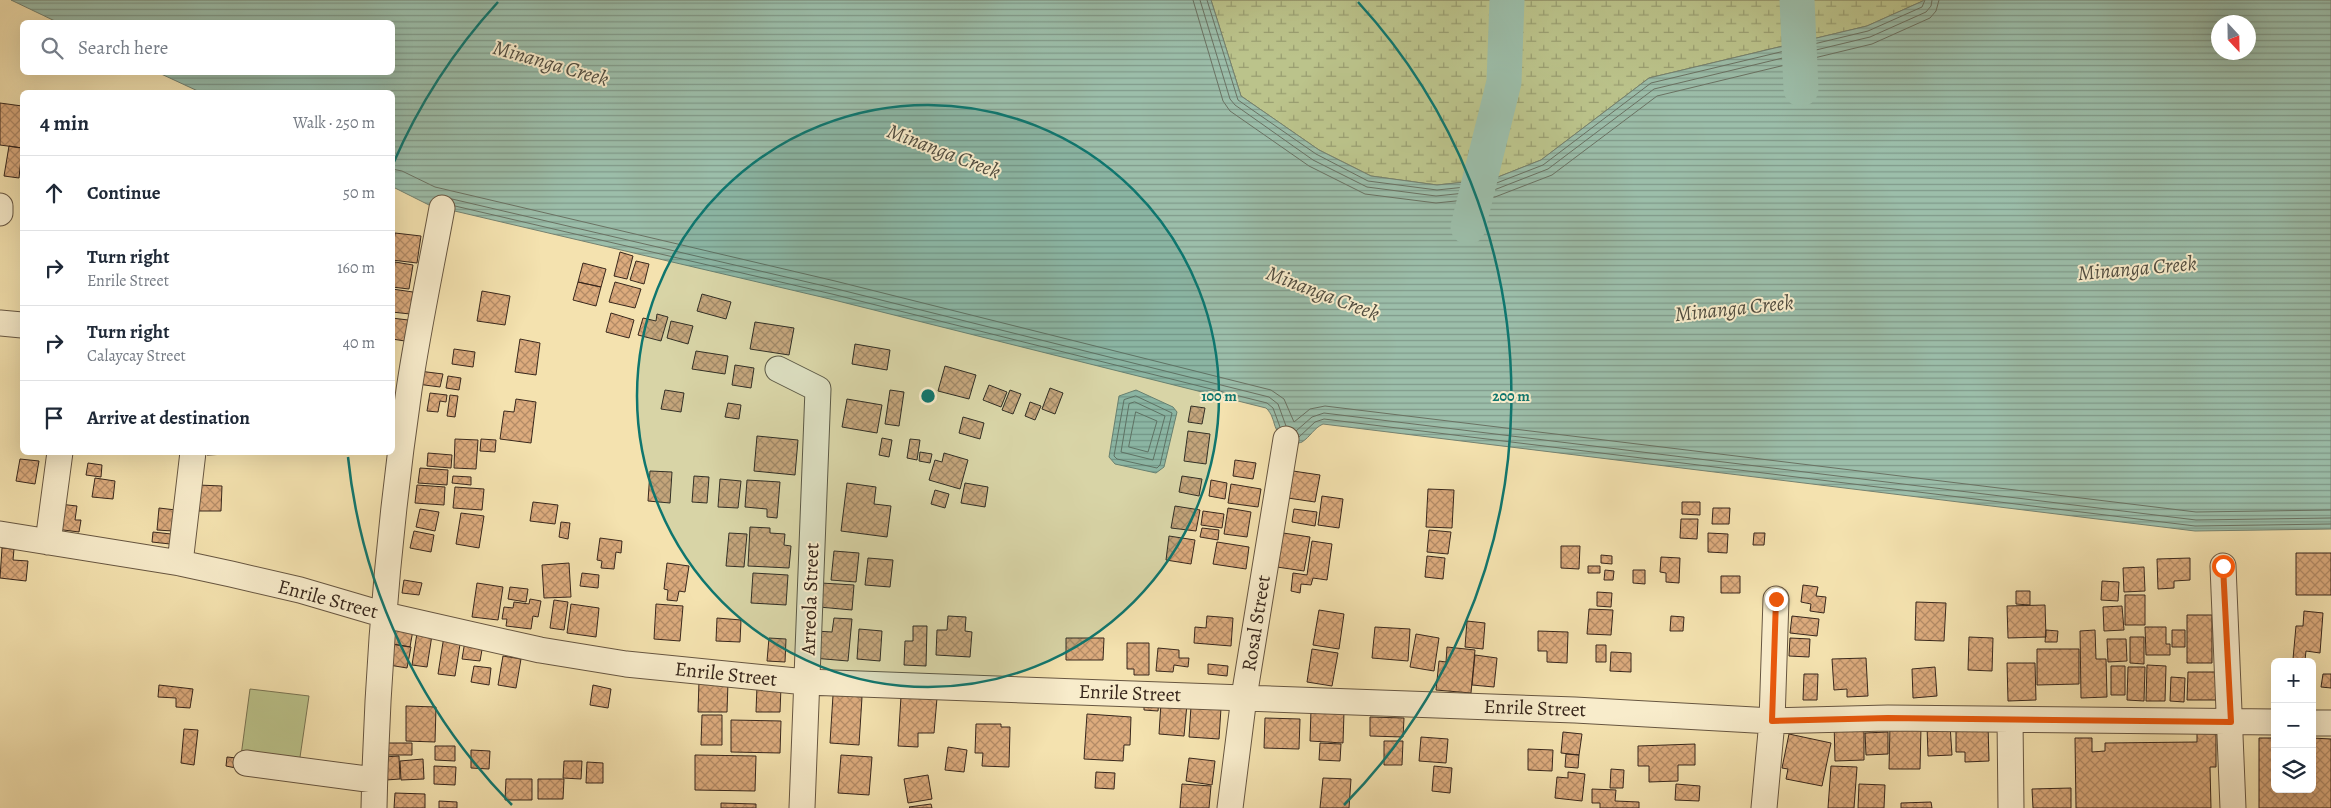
<!DOCTYPE html>
<html lang="en">
<head>
<meta charset="utf-8">
<style>
  :root { --surface:#fff; --page:#f6f6f7; --text:#1f2937; --muted:#747a83; --line:#e0e1e3 }
  body { margin:0; font-family:Alegreya,serif; background:var(--page); color:var(--text) }
  .controls { position:absolute; right:15px; bottom:15px; display:grid; overflow:hidden; border-radius:8px; box-shadow:0 5px 20px #0002 }
  .controls button { width:45px; height:45px; display:grid; place-items:center; padding:0; border:0; border-bottom:1px solid var(--line); background:var(--surface); color:var(--text); font:25px sans-serif }
  .compass { position:absolute; left:2211px; top:15px; width:45px; height:45px; border-radius:50%; background:var(--surface); box-shadow:0 5px 20px #0002; rotate:158deg }
  .stop { position:absolute; width:15px; height:15px; margin:-11px; border:4px solid #ea580c; border-radius:50%; background:#fff }
  .stop.end { background:#ea580c; border-color:#fff; box-shadow:0 1px 5px #0008 }
  .list { margin:0; padding:0; list-style:none }
  h2 { display:flex; justify-content:space-between; align-items:center; height:65px; margin:0; padding:0 20px; font-size:21px }
  h2 small { font-size:16px; font-weight:400; color:var(--muted) }
  .list li { display:grid; grid-template-columns:32px 1fr auto; gap:15px; align-items:center; box-sizing:border-box; height:75px; padding:0 20px; border-top:1px solid var(--line) }
  .list b { display:block; font-size:19px; white-space:nowrap }
  .list p { margin:0; font-size:16px; white-space:nowrap; color:var(--muted) }
  .list em { font-size:16px; font-style:normal; color:var(--muted) }
  .icon { flex:none; width:28px; height:28px; fill:none; stroke:currentColor; stroke-width:2; stroke-linecap:round; stroke-linejoin:round }
  .map { position:relative; flex:none; width:2331px; height:808px; overflow:hidden }
  .search { position:absolute; background:var(--surface); box-shadow:0 5px 20px #0002; left:20px; top:20px; width:375px; height:55px; display:flex; align-items:center; gap:12px; box-sizing:border-box; padding:0 18px; border-radius:8px; color:var(--muted); font-size:19px }
  .panel { position:absolute; background:var(--surface); box-shadow:0 5px 20px #0002; left:20px; top:90px; width:375px; height:365px; border-radius:8px }
  .map>svg:first-child { display:block }
  .wetland { fill:url(#wetland-marsh); stroke:#7a7554 }
  .pitch { fill:#bbc38b; stroke:#7a7554 }
  .water { fill:url(#water-rules); stroke:#748271; fill-rule:evenodd }
  .lines { fill:none; stroke-linecap:round; stroke-linejoin:round }
  .shore { stroke:#6a7263; stroke-width:1 }
  .river { stroke:#9cbeaa; stroke-width:35 }
  .building { fill:url(#building-cross-hatch); stroke:#38271c }
  .minor-casing { stroke:#675641; stroke-width:27 }
  .minor { stroke:#f8eccb; stroke-width:25 }
  .route { stroke:#ea580c; stroke-width:6 }
  .ring { fill:none; stroke:#0f766e; stroke-width:2.5 }
  .labels { text-anchor:middle; dominant-baseline:central; stroke-width:4; stroke-linejoin:round; paint-order:stroke }
  .street-label { font-size:20px; fill:#38271c; stroke:#f8eccb }
  .water-label { font-size:21px; font-style:italic; fill:#514d40; stroke:#f8eccb }
  .centre { fill:#0f766e; stroke:#f8eccb; stroke-width:2.5 }
  .ring-label { font-size:15px; text-anchor:middle; font-weight:bold; fill:#0f766e; stroke:#f8eccb; stroke-width:4; stroke-linejoin:round; paint-order:stroke }
</style>
</head>
<body>
<div class="map">
<svg width="2331" height="808" viewBox="0 0 2331 808">
  <defs>
    <pattern id="wetland-marsh" width="20" height="14" patternUnits="userSpaceOnUse" patternTransform="scale(1.25)"><rect width="20" height="14" fill="#bbc38b"/><path d="M1 5h8M5 5V1M11 12h8M15 12V8" fill="none" stroke="#999e71"/></pattern>
    <pattern id="water-rules" width="6" height="5" patternUnits="userSpaceOnUse" patternTransform="scale(1.25)"><rect width="6" height="5" fill="#9cbeaa"/><path d="M0 2.5h6" fill="none" stroke="#809a8a"/></pattern>
    <pattern id="building-cross-hatch" width="8" height="8" patternUnits="userSpaceOnUse" patternTransform="scale(1.25)"><rect width="8" height="8" fill="#dcab7d"/><path d="M0 0l8 8M0 8l8-8" fill="none" stroke="#b38b66"/></pattern>
  </defs>
  <rect width="100%" height="100%" fill="#f4e2af"/>
  <filter id="stains"><feTurbulence type="fractalNoise" baseFrequency=".004" numOctaves="4"/><feColorMatrix values="0 0 0 0 .2 0 0 0 0 .09 0 0 0 0 .02 0 0 0 .5 -.17"/></filter>
  <radialGradient id="worn" r=".72"><stop offset=".6" stop-color="#630" stop-opacity="0"/><stop offset="1" stop-color="#630" stop-opacity=".3"/></radialGradient>
  <!-- wetland -->
  <path class="wetland" d="M1211,0H1925L1867,26L1649,78L1541,160L1493,179L1437,185L1371,176L1319,150L1241,96Z"/>
  <!-- pitch -->
  <path class="pitch" d="M250,689L309,696L299,764L241,756Z"/>
  <!-- water -->
  <path class="water" d="M11,0H1211L1241,96L1319,150L1371,176L1437,185L1493,179L1541,160L1649,78L1867,26L1925,0H2331V529L2195,531L1323,424C1314,428 1310,437 1302,442C1298,444 1294,442 1291,441C1270,435 1278,419 1266,408L830,299L429,205L393,187L392,92H200L159,73L392,72V22H57ZM2218,22H2248V52H2218Z
    M1136,390L1173,407L1177,412L1164,467L1156,473L1115,464L1109,457L1119,396Z"/>
  <g class="lines">
    <!-- shore -->
    <path class="shore" d="M1193,0L1223,101L1230,111L1309,166L1365,194L1436,203L1495,197L1552,175L1657,96L1872,44L1930,18L1936,11L1939,0
      M1200,0L1230,99L1235,105L1313,160L1367,187L1436,196L1494,190L1548,169L1654,89L1870,37L1926,12L1931,6L1932,0
      M1207,0L1238,100L1316,154L1368,181L1437,190L1494,184L1543,165L1651,83L1868,31L1922,7L1925,0
      M392,169L402,171L435,187L835,281L1271,390L1284,399L1294,422L1310,409L1325,406L2196,512L2331,510
      M452,199L833,288L1269,397L1278,404L1286,426
      M455,206L832,294L1267,403L1273,408L1280,427
      M1136,396L1172,413L1160,465L1157,468L1117,459L1114,456L1124,400Z
      M1135,402L1165,416L1153,460L1121,452L1129,404Z
      M1136,412L1157,421L1148,452L1129,447Z
      M1296,431L1312,417L1324,413L2196,520L2331,518
      M1299,437L1315,422L1324,419L2195,526L2331,524"/>
    <!-- river -->
    <path class="river" d="M1797,0L1801,89
      M1468,227L1504,82L1507,0"/>
  </g>
  <!-- building -->
  <path class="building" d="M0,103L22,106V148L0,145Z
    M9,146L22,148L19,178L4,176Z
    M395,233L421,236L417,263L392,260Z
    M620,252L633,256L627,279L614,276Z
    M636,261L649,264L644,284L630,280Z
    M395,262L413,265L409,289L392,287Z
    M583,263L606,269L601,287L578,282Z
    M578,282L601,287L596,306L573,300Z
    M615,282L641,289L635,308L609,302Z
    M392,289L413,292L410,314L392,312Z
    M482,291L510,296L505,325L477,321Z
    M702,294L731,302L726,319L697,311Z
    M611,313L634,320L629,338L606,332Z
    M657,314L668,317L661,341L638,335L643,318L656,321Z
    M392,318L408,320L405,341L392,339Z
    M671,321L693,326L688,344L667,338Z
    M755,322L794,328L789,355L750,349Z
    M520,339L540,343L536,375L515,372Z
    M855,344L890,350L887,370L852,364Z
    M454,349L475,352L473,367L452,364Z
    M696,351L728,356L725,374L692,369Z
    M735,365L754,368L751,388L732,385Z
    M945,366L976,375L969,399L938,391Z
    M419,371L443,374L440,387L417,384Z
    M448,376L461,378L459,390L446,388Z
    M989,385L1007,392L1001,407L983,400Z
    M1050,388L1063,393L1055,414L1042,409Z
    M665,390L684,393L681,412L661,409Z
    M890,390L904,392L899,426L885,424Z
    M1010,390L1021,394L1013,414L1002,410Z
    M430,393L447,395L446,402L440,401L438,412L427,411Z
    M450,395L458,396L455,417L447,416Z
    M516,399L536,402L531,443L500,439L504,411L514,412Z
    M847,399L882,405L877,433L842,427Z
    M1030,402L1041,406L1035,420L1025,416Z
    M728,403L741,405L739,419L725,417Z
    M1191,406L1205,408L1202,424L1188,422Z
    M963,417L984,423L980,439L959,433Z
    M1188,431L1210,434L1206,464L1184,461Z
    M757,436L798,440L795,475L754,471Z
    M882,438L892,440L889,457L879,455Z
    M455,439L478,440L476,469L454,468Z
    M481,439L496,440L495,452L480,451Z
    M910,439L920,440L917,460L907,458Z
    M206,452H227V454L207,455Z
    M920,452L932,454L930,463L919,461Z
    M428,453L452,455L451,468L427,466Z
    M944,453L968,460L960,489L929,480L935,460L942,462Z
    M20,459L39,461L35,484L16,481Z
    M1235,460L1256,463L1253,479L1233,476Z
    M88,463L102,465L101,477L86,475Z
    M420,468L448,470L447,485L418,483Z
    M650,471L672,472L670,503L648,501Z
    M1293,471L1320,475L1315,502L1288,498Z
    M453,476L471,477V485L452,483Z
    M694,476L709,477L707,503L692,502Z
    M1182,476L1202,479L1199,496L1179,492Z
    M95,478L115,481L113,499L92,497Z
    M720,479L741,481L738,508L718,507Z
    M747,480L780,482L777,518L767,517V509L745,507Z
    M1211,480L1227,483L1225,499L1209,496Z
    M847,483L876,487L874,504L891,506L887,537L841,531Z
    M965,483L988,487L985,507L961,503Z
    M1231,484L1261,489L1258,507L1228,503Z
    M198,485L222,486L221,511H197Z
    M417,485L445,487L444,505L415,503Z
    M455,487L484,489L482,510L453,508Z
    M1428,489L1454,490L1452,528L1426,527Z
    M935,490L949,494L945,508L931,504Z
    M1322,496L1343,499L1339,528L1318,525Z
    M533,502L558,505L555,524L530,521Z
    M1682,502H1700V515L1682,514Z
    M59,504L77,506L75,520H81L79,532L56,529Z
    M1175,506L1200,510L1196,531L1171,528Z
    M159,508L176,510L173,531L157,530Z
    M1228,508L1251,512L1247,537L1224,534Z
    M1713,508H1730L1729,524H1712Z
    M420,509L439,512L435,531L416,527Z
    M1294,509L1317,512L1315,526L1292,522Z
    M1203,511L1224,514L1222,528L1201,525Z
    M461,513L484,516L479,548L456,544Z
    M1681,519H1698L1697,539L1680,538Z
    M561,522L570,523L568,539L559,537Z
    M750,527L770,528V533L785,534L784,545L791,546L789,568L748,566Z
    M1202,528L1219,530L1218,540L1200,537Z
    M1429,530L1451,532L1448,554L1427,552Z
    M414,531L434,535L431,552L410,548Z
    M153,532L171,534L170,544L152,542Z
    M729,533L747,534L744,567L726,566Z
    M1283,533L1310,537L1304,571L1277,567Z
    M1708,533L1728,534L1727,553L1708,552Z
    M1754,533H1765L1764,545H1753Z
    M1169,536L1195,540L1191,564L1166,560Z
    M600,538L622,541L621,553L616,552L614,569L601,568L602,561L597,560Z
    M1312,541L1332,544L1327,580L1313,578L1311,585L1301,584L1300,593L1291,591L1293,573L1307,575Z
    M1217,542L1249,547L1246,569L1213,564Z
    M1561,546H1580L1579,569L1561,568Z
    M2,548L14,549L13,560L28,561L26,581L0,578Z
    M834,551L859,553L856,582L831,580Z
    M2296,553H2331V595H2296Z
    M1601,555L1612,556V564L1601,563Z
    M1427,556L1445,558L1443,579L1425,577Z
    M1661,557L1680,558L1679,583L1666,582V573L1660,572Z
    M868,558L893,560L890,587L865,585Z
    M2190,558V580L2174,581V588L2158,589L2157,559Z
    M569,563L571,597L544,598L542,565Z
    M667,563L689,566L685,592L679,591L677,601L667,600L668,590L664,589Z
    M1588,566H1600V573H1588Z
    M2144,567L2145,591L2124,592L2123,568Z
    M1605,570L1614,571L1613,580H1604Z
    M1633,570H1645V584L1633,583Z
    M582,573L599,575L598,588L580,586Z
    M753,573L788,575L786,605L751,603Z
    M1721,576H1740V593H1721Z
    M404,580L422,583L419,595L402,593Z
    M2102,581L2119,582L2118,601L2101,600Z
    M477,583L503,587L498,620L472,617Z
    M821,583L854,585L852,610L819,607Z
    M1803,585L1818,587L1816,596L1826,597L1824,613L1810,611L1811,604L1801,602Z
    M510,587L528,589L526,602L508,599Z
    M2016,591H2030V605L2016,604Z
    M1597,592L1612,593L1611,607L1597,606Z
    M2125,595H2145V625H2125Z
    M530,599L541,601L538,617L533,616L531,629L506,626L507,619H502L504,607L513,608L514,602L529,604Z
    M554,600L568,602L564,630L550,628Z
    M1916,602L1946,603L1944,641L1915,640Z
    M571,604L599,608L596,637L567,633Z
    M656,604L683,606L680,641L654,639Z
    M2045,605L2046,637L2008,638L2007,606Z
    M2122,606L2124,630L2104,631L2103,607Z
    M1589,609L1613,610L1611,635L1587,634Z
    M1319,610L1344,614L1339,649L1313,645Z
    M2304,611L2323,613L2320,653L2306,651L2305,660L2293,659L2296,626H2303Z
    M2187,615H2212V663H2187Z
    M948,616L966,617L965,631L972,632L970,657L936,655L937,630H947Z
    M1207,616L1233,618L1231,646L1194,643L1195,627L1206,628Z
    M1671,616L1684,617L1683,631H1670Z
    M1792,616L1819,619L1817,636L1790,633Z
    M717,618L741,620L740,642L716,641Z
    M834,618L852,619L848,661L813,658L815,631L832,632Z
    M1467,621L1485,623L1483,649L1465,647Z
    M913,626H927L926,666L904,665L905,641H913Z
    M1375,627L1410,629L1408,661L1372,658Z
    M2145,627H2166V644H2170V655H2146Z
    M395,628L413,630L410,647L392,644Z
    M859,629L882,631L880,661L857,659Z
    M2046,630L2058,631L2057,642H2045Z
    M2095,630L2096,659H2106L2107,697L2081,698L2080,631Z
    M2172,630H2185V647H2172Z
    M1538,631L1568,632L1567,663L1547,662V651H1538Z
    M417,633L432,635L427,667L412,665Z
    M1416,634L1439,638L1434,671L1410,667Z
    M444,636L461,638L455,676L438,674Z
    M1969,637L1993,638L1992,671L1968,670Z
    M2130,637H2144V664L2130,663Z
    M769,638L786,639L785,662L767,661Z
    M1066,638H1104L1103,660H1066Z
    M1790,638L1810,639L1809,657L1789,656Z
    M2107,639H2126L2127,661L2108,662Z
    M465,641L483,644L480,661L462,659Z
    M1127,643H1149V675H1134V669H1127Z
    M392,644L411,647L407,668L389,665Z
    M1596,645H1606V662H1596Z
    M1447,647L1475,650L1471,693L1436,690L1439,661L1446,662Z
    M1158,648L1179,650V658H1189L1188,667L1174,665L1173,672L1156,671Z
    M1312,649L1338,653L1332,686L1307,682Z
    M2037,649H2079V684L2037,685Z
    M1611,652L1631,653V672L1610,671Z
    M1475,655L1497,658L1494,687L1472,685Z
    M503,656L521,659L516,688L498,685Z
    M1866,658L1868,696L1847,697V689L1834,690L1832,659Z
    M2007,663H2035L2036,700L2008,701Z
    M1208,664L1228,666L1227,676L1208,674Z
    M2147,665L2166,666L2165,701H2146Z
    M474,666L491,668L489,685L471,682Z
    M2111,666H2125V695H2111Z
    M1935,667L1937,696L1913,698L1912,669Z
    M2128,667H2145L2144,701L2127,700Z
    M2188,672H2217V700H2187Z
    M1804,674H1818L1817,700H1803Z
    M2323,674H2331V688L2321,687Z
    M2171,677L2185,678L2184,702L2170,701Z
    M699,681L728,682L727,712H698Z
    M159,685L193,689L190,708L176,707V698L158,697Z
    M593,685L611,689L608,708L590,705Z
    M757,686L781,687L780,712H756Z
    M833,695L862,697L859,745L830,743Z
    M901,696L937,698L934,733H918V747L898,746Z
    M1144,699L1159,700L1158,711L1144,710Z
    M1161,702L1187,704L1184,736L1159,734Z
    M406,706L436,707L435,742L406,741Z
    M1191,706L1221,708L1219,739L1189,737Z
    M1311,710L1344,712L1343,743L1310,741Z
    M1087,714L1131,717L1130,745H1124L1123,761L1084,759Z
    M702,715H722V745H701Z
    M1370,717L1404,718L1403,737L1370,736Z
    M1265,718L1300,719L1299,749L1264,748Z
    M731,720L781,721L780,753L731,752Z
    M1834,722H1864V760L1835,761Z
    M976,724H1001V727H1010L1009,767L982,766L983,753H975Z
    M1950,725L1952,755L1928,756L1927,726Z
    M1956,725H1988L1989,761L1965,762V752H1956Z
    M1890,726L1921,727L1920,769H1889Z
    M2216,727V767H2210L2211,808H2076L2075,738H2092V752L2105,751V743L2197,742V728Z
    M184,729L198,730L194,765L181,763Z
    M1563,732L1582,734L1579,755L1561,753Z
    M1888,732V754L1866,755L1865,733Z
    M1789,734L1831,743L1822,786L1786,779L1788,769L1782,768Z
    M1421,737L1448,739L1446,763L1419,761Z
    M2259,738H2275V789H2312V738L2331,739V808H2259Z
    M1384,741H1403L1402,765H1384Z
    M382,743H412V755H382Z
    M1320,743L1341,744L1340,761L1319,760Z
    M1695,744V765H1678V781L1649,782V766H1638V746Z
    M435,746H455V761L435,760Z
    M948,747L967,750L964,772L945,770Z
    M1528,749L1553,750L1552,771L1528,770Z
    M471,750L490,751L489,769L471,768Z
    M1566,754L1579,755L1578,768L1565,767Z
    M695,755L756,756L755,791L695,790Z
    M841,755L872,757L869,795L838,793Z
    M399,756L400,779L386,780L384,757Z
    M227,757L237,758L236,768L226,766Z
    M1189,758L1215,761L1212,785L1186,781Z
    M423,759L424,779L401,780L400,761Z
    M564,761H582L581,779L563,778Z
    M587,762L603,763V783H586Z
    M434,766L456,767L455,785L434,784Z
    M1434,766L1452,768L1450,793L1432,791Z
    M1831,766L1857,767L1854,808H1828Z
    M1611,769L1624,770L1623,788H1610Z
    M1096,772L1115,773L1114,789L1095,788Z
    M1568,772L1585,774L1582,801L1555,798L1557,777L1568,778Z
    M928,775L932,799L908,803L904,779Z
    M1323,778L1351,779L1349,808H1320Z
    M506,779H532V800H505Z
    M538,779H564L563,799H538Z
    M1182,784L1211,786L1209,808H1180Z
    M1676,784L1700,786L1699,801L1675,800Z
    M1859,784L1885,785L1884,808H1858Z
    M2071,788V808H2033L2032,789Z
    M1592,789L1616,790L1615,801L1639,802V808H1600V803H1592Z
    M395,793L425,794V808H394Z
    M439,801L457,802V808H439Z
    M1931,802L1932,808H1901V803Z
    M721,803L756,804V808H721Z
    M931,804L932,808H910L909,807Z"/>
  <g class="lines">
    <!-- minor casing -->
    <g class="minor-casing">
      <path id="minor" d="M0,206V213
        M0,323L22,325
        M778,369L818,389L802,808
        M0,534L180,563L231,574L300,590L385,615L540,650L626,664L806,682L1575,710L1772,721L1888,718L2275,722
        M48,542L60,452
        M180,563L193,452
        M2223,566L2233,808
        M2010,720L2011,808
        M2312,723H2331
        M246,763L374,780
        M374,808C377,669 389,528 409,390C418,329 431,268 442,208
        M1230,808L1244,697L1286,439
        M1764,808L1772,721L1776,599"/>
    </g>
    <!-- minor -->
    <use href="#minor" class="minor"/>
  </g>
  <g class="lines">
    <!-- route -->
    <path class="route" d="M1776,599L1772,721L1888,718L2231,722L2223,566"/>
  </g>
  <!-- distance rings -->
  <circle cx="928" cy="396" r="291" fill="#0f766e" fill-opacity=".12"/>
  <g class="ring">
    <circle cx="928" cy="396" r="291"/>
    <path d="M512 805A583 583 0 0 1 348 457M393 164A583 583 0 0 1 498 2M1358 2A583 583 0 0 1 1344 805"/>
  </g>
  <g class="labels">
    <!-- street labels -->
    <g class="street-label">
      <text transform="translate(328 599) rotate(15)">Enrile Street</text>
      <text transform="translate(810 599) rotate(-88)">Arreola Street</text>
      <text transform="translate(1256 623) rotate(-81)">Rosal Street</text>
      <text transform="translate(726 674) rotate(6)">Enrile Street</text>
      <text transform="translate(1130 693) rotate(2)">Enrile Street</text>
      <text transform="translate(1535 708) rotate(2)">Enrile Street</text>
    </g>
    <!-- water labels -->
    <g class="water-label">
      <text transform="translate(551 63) rotate(16)">Minanga Creek</text>
      <text transform="translate(944 151) rotate(21)">Minanga Creek</text>
      <text transform="translate(2137 268) rotate(-5)">Minanga Creek</text>
      <text transform="translate(1323 293) rotate(21)">Minanga Creek</text>
      <text transform="translate(1734 308) rotate(-6)">Minanga Creek</text>
    </g>
  </g>
  <circle cx="928" cy="396" r="8" class="centre"/>
  <g class="ring-label">
    <text x="1219" y="401">100 m</text>
    <text x="1511" y="401">200 m</text>
  </g>
  <rect width="100%" height="100%" filter="url(#stains)"/>
  <rect width="100%" height="100%" fill="url(#worn)"/>
</svg>
<div class="controls">
<button>+</button>
<button>−</button>
<button><svg class="icon" aria-label="layers" viewBox="0 0 24 24"><path d="M12 4l9 5-9 5-9-5zM3 14l9 5 9-5"/></svg></button>
</div>
<svg class="compass" viewBox="-18 -18 36 36"><path d="M0-13l5 13h-10z" fill="#e53935"/><path d="M0 13l5-13h-10z" fill="#747a83"/></svg>
<div class="stop" style="left:2223px;top:566px"></div>
<div class="stop end" style="left:1776px;top:599px"></div>
<div class="search"><svg class="icon" aria-label="search" viewBox="0 0 24 24"><circle cx="10" cy="10" r="6"/><path d="M15 15l6 6"/></svg>Search here</div>
<section class="panel">
<h2>4 min<small>Walk · 250 m</small></h2>
<ul class="list">
<li><svg class="icon" aria-label="ahead" viewBox="0 0 24 24"><path d="M12 20V5M6 11l6-6 6 6"/></svg><div><b>Continue</b></div><em>50 m</em></li>
<li><svg class="icon" aria-label="right" viewBox="0 0 24 24"><path d="M7 20v-9h11M14 6l5 5-5 5"/></svg><div><b>Turn right</b><p>Enrile Street</p></div><em>160 m</em></li>
<li><svg class="icon" aria-label="right" viewBox="0 0 24 24"><path d="M7 20v-9h11M14 6l5 5-5 5"/></svg><div><b>Turn right</b><p>Calaycay Street</p></div><em>40 m</em></li>
<li><svg class="icon" aria-label="arrive" viewBox="0 0 24 24"><path d="M6 21V4h12l-3 4 3 4H6"/></svg><div><b>Arrive at destination</b></div></li>
</ul>
</section>
</div>
</body>
</html>
